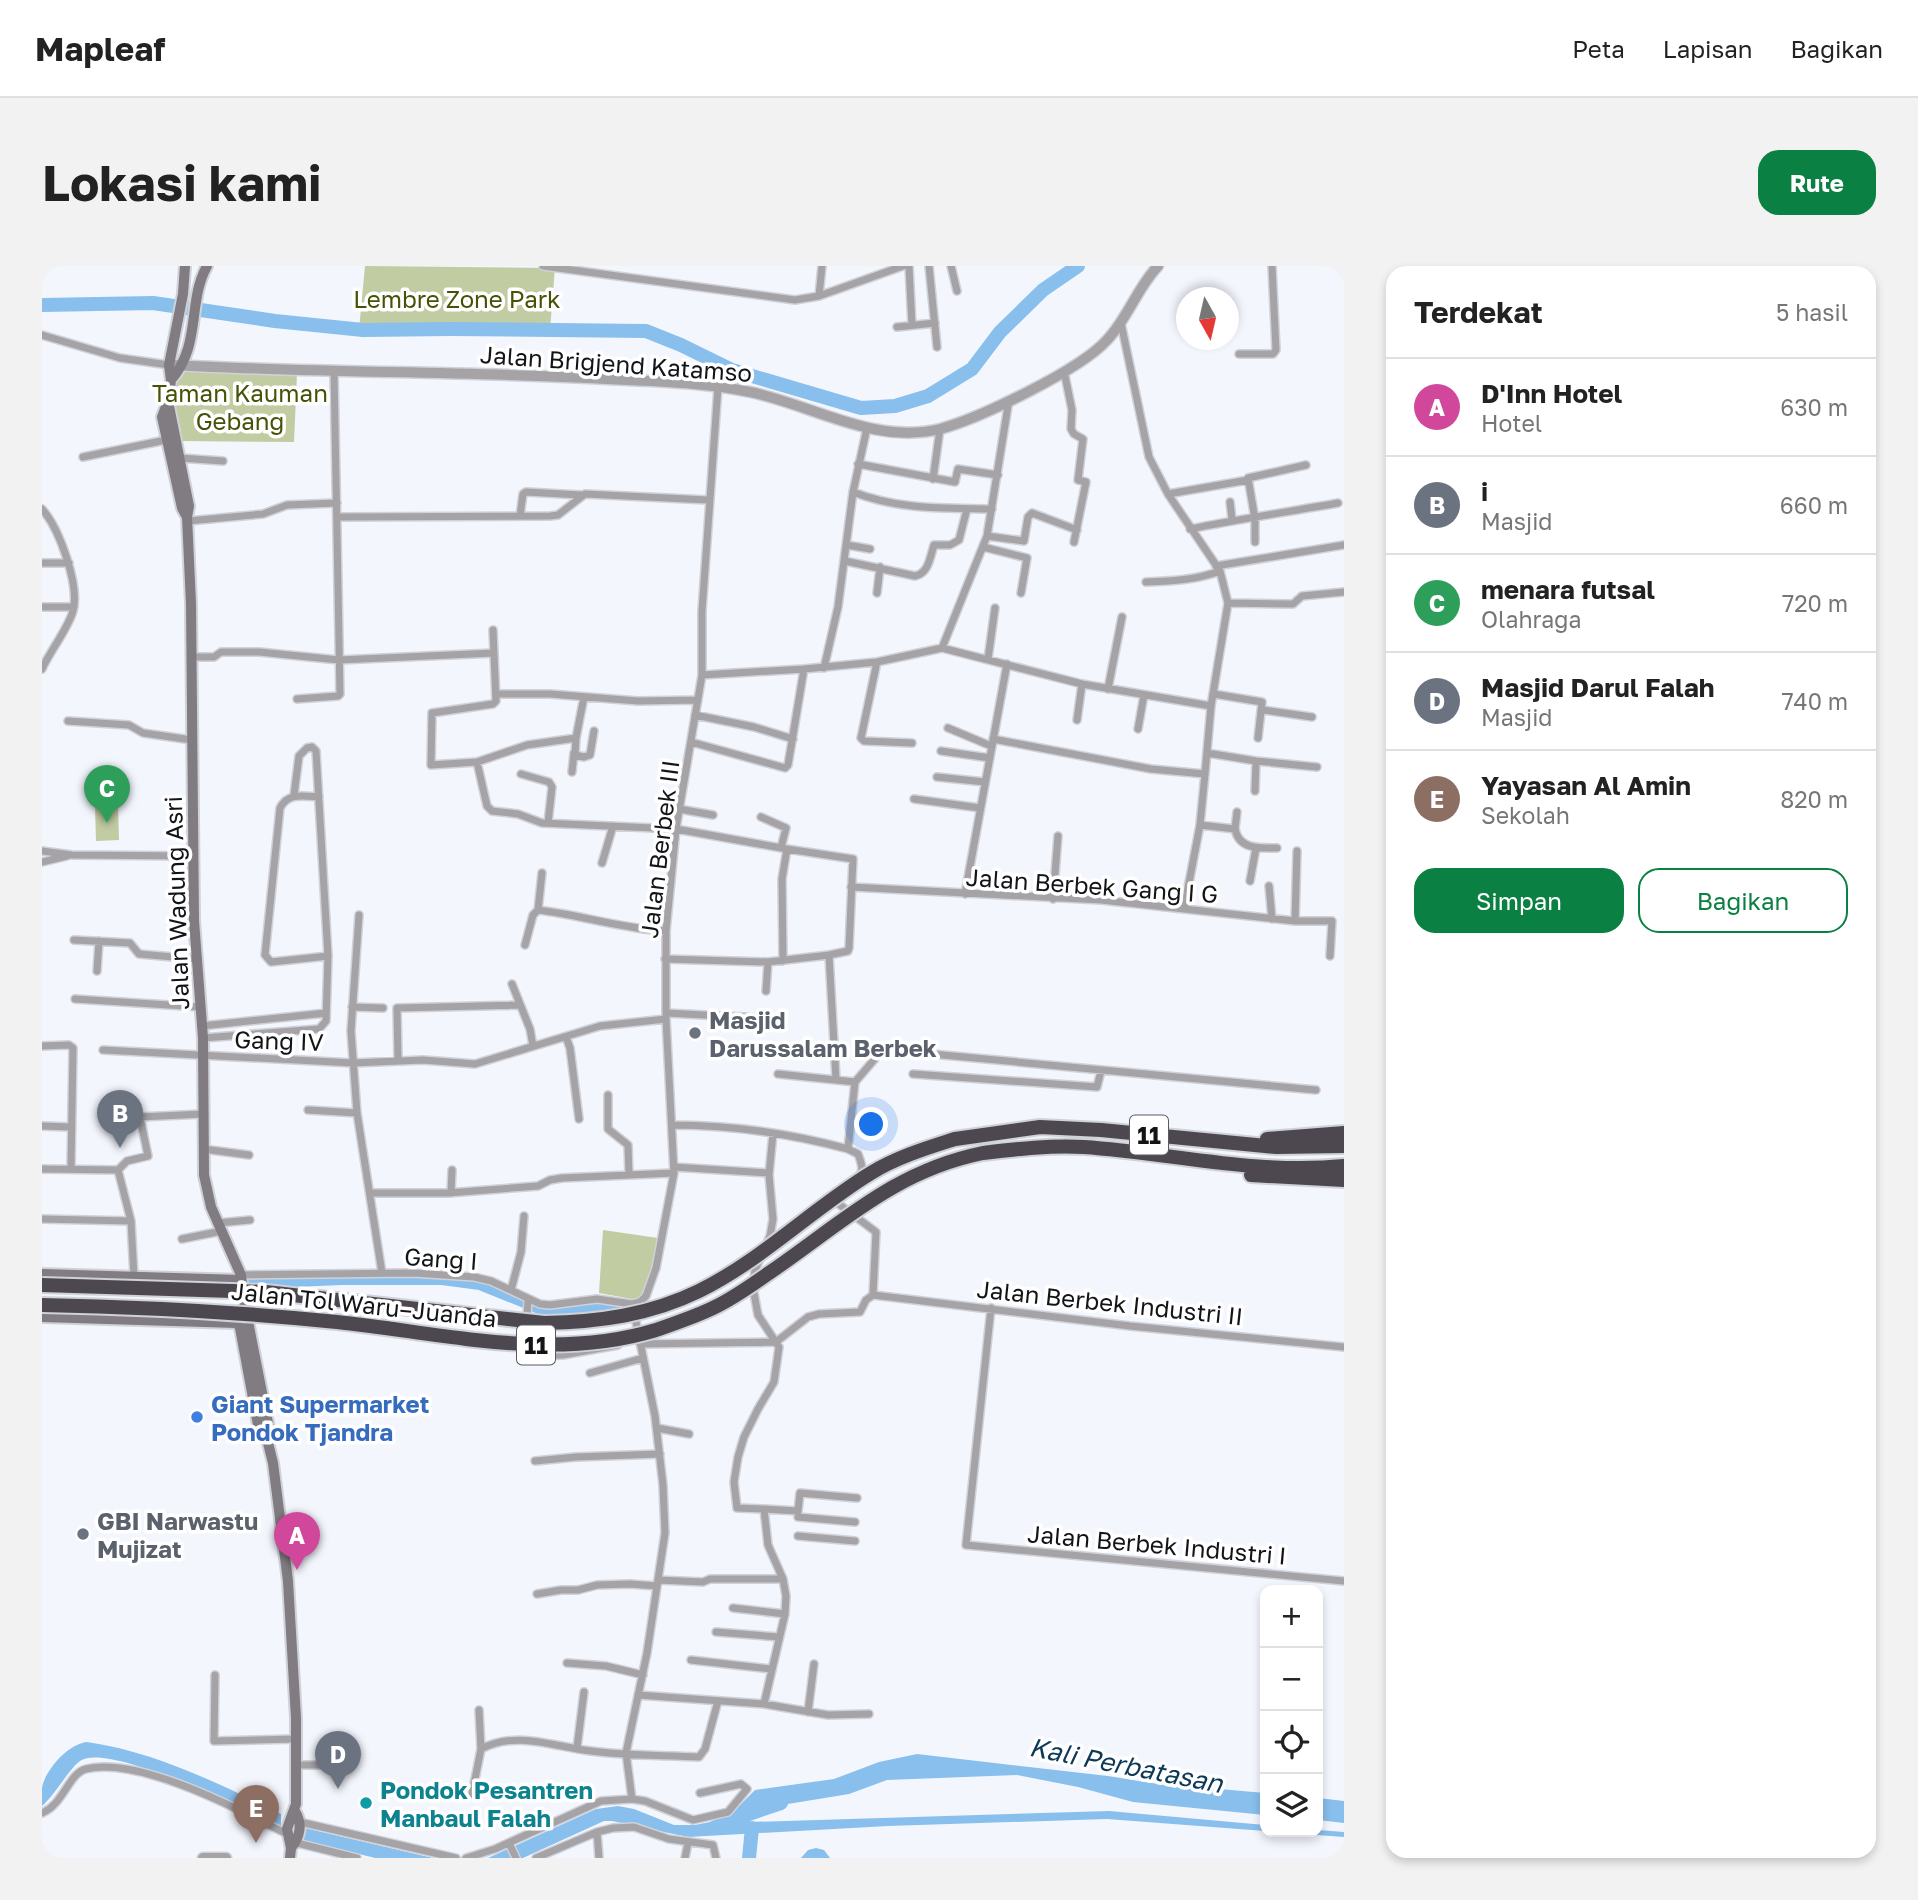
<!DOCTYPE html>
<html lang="id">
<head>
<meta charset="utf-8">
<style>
  :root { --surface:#fff; --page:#f2f2f2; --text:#222; --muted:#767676; --line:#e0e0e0; --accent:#0b8043 }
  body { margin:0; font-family:"Golos Text",sans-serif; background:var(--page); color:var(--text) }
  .controls { position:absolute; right:21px; bottom:21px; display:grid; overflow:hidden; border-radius:14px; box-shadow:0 4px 10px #0003 }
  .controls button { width:63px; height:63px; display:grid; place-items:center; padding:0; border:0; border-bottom:2px solid var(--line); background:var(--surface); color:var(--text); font:35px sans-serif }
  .compass { position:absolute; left:1134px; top:21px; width:63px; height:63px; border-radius:50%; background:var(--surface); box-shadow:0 4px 10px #0003; rotate:172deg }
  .you { position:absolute; left:830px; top:859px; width:24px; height:24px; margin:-18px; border:5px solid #fff; border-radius:50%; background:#1a73e8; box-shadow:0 0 0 10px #1a73e833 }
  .badge { display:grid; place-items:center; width:46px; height:46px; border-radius:50%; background:var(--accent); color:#fff; font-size:23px; font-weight:700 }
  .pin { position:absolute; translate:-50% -58px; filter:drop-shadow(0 2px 4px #0008) }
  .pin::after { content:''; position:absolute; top:37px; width:24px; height:21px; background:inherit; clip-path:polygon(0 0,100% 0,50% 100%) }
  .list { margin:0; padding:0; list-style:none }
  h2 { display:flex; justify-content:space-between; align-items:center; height:91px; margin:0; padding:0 28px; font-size:30px }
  h2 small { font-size:23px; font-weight:400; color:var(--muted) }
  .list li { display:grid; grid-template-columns:46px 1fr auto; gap:21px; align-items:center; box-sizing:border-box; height:98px; padding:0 28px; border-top:2px solid var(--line) }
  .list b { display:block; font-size:26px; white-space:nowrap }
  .list p { margin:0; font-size:23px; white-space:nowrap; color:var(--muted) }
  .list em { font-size:23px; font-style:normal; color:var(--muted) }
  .actions { display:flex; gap:14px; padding:21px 28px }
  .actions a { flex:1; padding:16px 0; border:2px solid var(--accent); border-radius:21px; text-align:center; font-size:24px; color:var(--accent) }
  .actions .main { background:var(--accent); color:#fff }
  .icon { flex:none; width:38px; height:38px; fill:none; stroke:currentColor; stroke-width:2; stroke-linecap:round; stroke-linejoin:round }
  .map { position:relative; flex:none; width:1302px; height:1592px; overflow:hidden; border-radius:21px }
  header { display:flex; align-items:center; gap:42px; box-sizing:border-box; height:98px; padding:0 35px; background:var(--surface); border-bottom:2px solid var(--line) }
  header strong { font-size:33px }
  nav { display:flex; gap:38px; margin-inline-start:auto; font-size:24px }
  .intro { display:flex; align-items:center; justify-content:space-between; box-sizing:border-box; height:168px; padding:0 42px }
  h1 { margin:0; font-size:49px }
  .button { padding:18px 32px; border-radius:21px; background:var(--accent); color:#fff; font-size:24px; font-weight:700 }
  main { display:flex; gap:42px; padding:0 42px }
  aside { flex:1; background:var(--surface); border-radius:21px; box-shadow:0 4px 10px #0003 }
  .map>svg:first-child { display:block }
  .green { fill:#c1cca2 }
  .water { fill:#88bfed }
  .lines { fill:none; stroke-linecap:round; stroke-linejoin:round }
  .river { stroke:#88bfed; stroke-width:14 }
  .minor-casing { stroke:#d0d2d9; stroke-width:10 }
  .tertiary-casing { stroke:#d0d2d9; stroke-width:13 }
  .secondary-casing { stroke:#d0d2d9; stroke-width:14 }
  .motorway-casing { stroke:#d0d2d9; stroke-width:18 }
  .minor { stroke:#a6a3a7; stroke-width:7 }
  .tertiary { stroke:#a6a3a7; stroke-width:10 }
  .secondary { stroke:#807c81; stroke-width:10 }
  .motorway { stroke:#4d4850; stroke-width:14 }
  .motorway-bridge-casing { stroke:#d0d2d9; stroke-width:18; stroke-linecap:butt }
  .motorway-bridge { stroke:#4d4850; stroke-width:14 }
  .worship-dot { fill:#6b7280; stroke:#fff; stroke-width:2.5 }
  .shop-dot { fill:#3f7fe0; stroke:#fff; stroke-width:2.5 }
  .culture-dot { fill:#0f9aa8; stroke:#fff; stroke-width:2.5 }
  .labels { text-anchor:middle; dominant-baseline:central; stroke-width:7; stroke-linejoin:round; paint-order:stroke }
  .shield { fill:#fff; stroke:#5a5a5d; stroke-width:2 }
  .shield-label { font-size:23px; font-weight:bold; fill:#131417 }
  .park-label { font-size:24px; fill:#465207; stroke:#fff }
  .street-label { font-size:24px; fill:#131417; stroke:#fff }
  .worship-label { font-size:24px; font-weight:bold; fill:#5b616d; stroke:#fff; text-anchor:start }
  .shop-label { font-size:24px; font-weight:bold; fill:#366cbe; stroke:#fff; text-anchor:start }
  .culture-label { font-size:24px; font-weight:bold; fill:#0d838f; stroke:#fff; text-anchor:start }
  .water-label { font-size:26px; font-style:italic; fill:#0d3856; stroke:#fff }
</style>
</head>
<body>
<header>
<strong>Mapleaf</strong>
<nav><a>Peta</a><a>Lapisan</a><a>Bagikan</a></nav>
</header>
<div class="intro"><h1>Lokasi kami</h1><a class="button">Rute</a></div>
<main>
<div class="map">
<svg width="1302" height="1592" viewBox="0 0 1302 1592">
  <rect width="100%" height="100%" fill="#f4f6fe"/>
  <!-- green -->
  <path class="green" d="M323,0L513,2L508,64H317Z
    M141,103L255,108L252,176L137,175L131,148V116Z
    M76,539L77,574L54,575L53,540Z
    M561,964L616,972L609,1015L598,1032L590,1033L557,1027Z"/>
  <!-- water -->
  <path class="water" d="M45,1476C114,1486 178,1518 239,1548V1561C207,1546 66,1475 38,1495C26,1504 14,1528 0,1540C0,1534 0,1528 0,1522C3,1504 26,1478 45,1476Z
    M875,1488L1066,1510L1109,1517L1223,1527V1549L1091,1536L1036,1521L975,1509L845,1514L807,1528L710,1544L708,1556L1067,1545L1223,1559V1565L1065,1553L846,1560L646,1571L570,1555H562L481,1592H446L554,1543L576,1540L592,1543L632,1559H653L668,1556L696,1541L713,1524L792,1513L837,1496Z
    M1276,1532L1302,1535V1557L1276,1554Z
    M263,1562L391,1592H333L261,1574Z
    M1276,1564L1302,1566V1571L1234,1566H1276Z
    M774,1582L782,1584L788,1592H759L766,1584Z"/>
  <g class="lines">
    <!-- river -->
    <path class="river" d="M0,39L111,37L233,55L321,64L408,63L604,65L639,79L690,104L819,142L853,140L886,130L930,103L958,66L1001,24L1036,0
      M204,1016L299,1012H400L438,1017L510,1046L548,1039L573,1041
      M692,1553L739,1537
      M707,1592L710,1562"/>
    <!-- minor casing -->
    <g class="minor-casing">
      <path id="minor" d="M501,0L753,34L777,30L861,0
        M867,0L870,59
        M887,0L895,81
        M909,0L915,25
        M777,30L780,0
        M855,61L893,57
        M0,69L78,92L127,99
        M1197,88H1231L1234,84L1230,0
        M1022,105L1030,144L1029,163L1032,168L1041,173L1036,214L1044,216L1032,276
        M41,191L124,174
        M138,192L181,195
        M816,198L913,216L916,203L956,209
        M891,213L898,163
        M811,226C857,244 902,242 950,243
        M1126,228L1206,214
        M1188,236L1190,253
        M0,243C17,262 38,319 31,345C26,363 8,385 0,403
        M478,250L481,228L484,226L539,229
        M296,251L508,250L516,249L543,228L666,234
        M146,255L221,248L245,239L295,237
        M1148,263C1197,253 1246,246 1296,237
        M945,270L982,275L986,251L990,247L1035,264
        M1213,276V253L1206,212L1264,199
        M805,279L828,283
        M941,281L985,292L979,327
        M803,295L873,310C887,307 888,291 892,279H908L917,274L925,243
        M0,297H27
        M1174,300L1302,279
        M1104,316C1130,315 1154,314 1178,305
        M835,327L838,301
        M1186,337L1251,338L1260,330L1302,326
        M0,341H32
        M451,364L454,435L451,438L390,447L389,499L435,496L485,479L534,472
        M900,382L945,270L967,134
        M150,391H172L179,386H217L297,394L452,387
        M946,393L953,342
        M835,396L819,472L822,475L870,477
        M782,402L796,341L811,226L825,162
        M660,409L762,403L835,396L900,382L1040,418L1169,440
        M1066,423L1080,351
        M455,428H508L596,435L656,434
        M1172,428L1220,436L1216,472
        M542,431L534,472L533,489L542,491L548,489L552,465
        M255,433L296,430L298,428L292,106
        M1221,444L1270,451
        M653,449L712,461L751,473
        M1035,454L1040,418
        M26,455L87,459L101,467L150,474
        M906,462L949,480
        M1096,463L1102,429
        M951,473L1109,503L1163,508L1169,440L1186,337L1178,305L1126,228L1107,191L1079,57
        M649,476L743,502L746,499L762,403
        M899,485L948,492
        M1165,487L1214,495L1275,501
        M435,496L445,540L450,545L476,548L500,557L634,563L745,583L740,613L741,695
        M530,506L532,487
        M479,508L507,516L510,521L506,557
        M895,511L943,516
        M1213,525L1214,495
        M277,531C262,530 246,526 238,542L223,689L229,696L286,690
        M872,533L938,542
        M637,543L671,549
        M719,551L744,562L739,582
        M1158,559L1193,563C1197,584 1218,582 1235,582
        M1193,563L1195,546
        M745,583L811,593L807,682L806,685L787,689L794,813
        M0,585L30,589L152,590
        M0,596L25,590
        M560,597L571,560
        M1208,615L1214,582
        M1227,620L1230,653
        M809,621L1059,634L1253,655L1255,585
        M923,628L965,398
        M1011,633L1016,570
        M1142,643L1158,559L1163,508
        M496,644L500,607
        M317,649L309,765L315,847L340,1007
        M1253,655H1290L1288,690
        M32,674L88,677L97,688L154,693
        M483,679L491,649L496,644C539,649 581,663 624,665
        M623,693L726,696L787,689
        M55,705L57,675
        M470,718L488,763L491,780
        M724,725L726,696
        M33,733L158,741
        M310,741L341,742
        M624,747L720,752
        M160,760L284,747
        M524,771L528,782L537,853
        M161,772L277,763L284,755L286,690L274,485L270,481L265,482L257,490L252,529
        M0,780L27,779L31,782L29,903
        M61,784L311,797L381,794L433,798L558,760L624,753
        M356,794L355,742L478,739
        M736,808L813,816
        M871,808L1055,821L1059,805
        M813,816L837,788L847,784L1274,824
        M566,829V863L586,879L587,909
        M266,844L315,847
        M631,859C689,859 750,868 806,883L816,888C819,896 823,905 816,911
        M0,860L29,861
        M161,883L207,889
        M806,883L813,816
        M632,901L727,907
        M0,903L76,904
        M76,904L85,895L106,890L98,851L161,848
        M76,904L89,955L92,1010
        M328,927H406L496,920L508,914L520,912L632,907
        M409,927L410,904
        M790,933L834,966L831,1029
        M0,953L89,955
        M176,957L208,954
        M140,973L180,965
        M199,1009L371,1007L432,1011L449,1015L498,1038L508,1039L555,1033L590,1038L598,1036L604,1030L614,1002L632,907L624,753V665L634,563L660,409V345L676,121
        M469,1024L479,986L482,950
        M831,1029L1088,1060L1302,1081
        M486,1033L483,1090L521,1089L576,1079
        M949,1042L924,1279L1302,1315
        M598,1078L734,1076L766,1051L777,1048L818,1046L824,1034L831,1029
        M548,1107L601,1092
        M615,1162L647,1168
        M493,1195L534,1191L618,1188
        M722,1243L756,1245L758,1227L815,1232
        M756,1251L813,1256
        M756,1270L813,1275
        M616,1314L661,1316L668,1313H741
        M495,1328L519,1324H536L555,1319L588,1318L615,1320
        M691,1342L743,1348
        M674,1366L737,1371
        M649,1394L729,1403
        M525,1397L564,1400L601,1409
        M173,1409L172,1475L254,1473
        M596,1429L722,1438L786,1449L827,1448
        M722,1438L743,1348L744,1330L741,1313L726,1279L722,1243L695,1242L692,1216L696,1191L702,1171L716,1143L732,1116L737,1081L716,1049L711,1022L713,1004L728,970L731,953L727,909L731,867
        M437,1444L439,1483
        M766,1446L772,1398
        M535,1482L542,1426
        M255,1499H286
        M430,1528L439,1483C475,1464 512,1481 549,1485C585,1490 621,1489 657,1491L663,1483L676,1435
        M590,1533L584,1487L605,1387L623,1267L621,1219L613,1150L592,1046
        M0,1547C21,1539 27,1507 44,1503C97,1490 198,1544 245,1568
        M258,1556L414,1592
        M555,1566L557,1592
        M251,1576L315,1592
        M467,1577L474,1592
        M424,1592L453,1583L559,1535L590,1533L603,1535L651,1554L686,1546L705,1523L699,1518L658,1527
        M494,1592L555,1566L571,1562L592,1561L627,1573L671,1579L674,1592
        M643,1592L646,1577"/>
    </g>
    <!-- tertiary casing -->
    <g class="tertiary-casing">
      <path id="tertiary" d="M131,99C269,107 407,105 545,112C599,115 655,115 708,126C771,139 832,179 898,163C938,152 1038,104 1065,74C1086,52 1095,22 1116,0
        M161,1592H184"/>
    </g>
    <!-- secondary casing -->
    <g class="secondary-casing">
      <path id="secondary" d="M143,0L141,28L127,99L129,114L126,135L120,151L140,242L145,251
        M129,114C160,78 145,36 165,0
        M126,135L147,240L145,251L149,338L152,655L161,772L162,909L169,941L199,1009L202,1035L227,1162L226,1177L231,1197L246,1315L254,1452V1538L245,1563L249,1582L248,1592
        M0,1008L199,1014
        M0,1051L195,1057
        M197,1051L195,1057L198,1062L217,1164L226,1177
        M249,1582C258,1571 261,1558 253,1545"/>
    </g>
    <!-- motorway casing -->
    <g class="motorway-casing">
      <path id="motorway" d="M913,873L998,861L1059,864L1234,881L1302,880
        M1225,873L1302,867
        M941,887C975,883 1008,879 1042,881C1129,887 1215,909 1302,900
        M1209,909L1302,914"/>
    </g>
    <!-- minor -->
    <use href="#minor" class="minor"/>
    <!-- tertiary -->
    <use href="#tertiary" class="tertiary"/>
    <!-- secondary -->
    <use href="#secondary" class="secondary"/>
    <!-- motorway -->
    <use href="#motorway" class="motorway"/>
    <!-- motorway-bridge casing -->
    <g class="motorway-bridge-casing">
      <path id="motorway-bridge" d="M0,1019L224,1026L502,1057C557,1056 608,1049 657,1025C720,994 770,943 829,907C855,891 885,882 913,873
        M0,1039C99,1041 197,1046 295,1056C400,1067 510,1096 614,1064C634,1057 655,1050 673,1041C692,1032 710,1019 727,1007C799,958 852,905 941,887"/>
    </g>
    <!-- motorway-bridge -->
    <use href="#motorway-bridge" class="motorway-bridge"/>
  </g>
  <!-- markers -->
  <g class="worship-dot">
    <circle cx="653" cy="767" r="7"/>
    <circle cx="41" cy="1268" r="7"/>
  </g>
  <circle class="shop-dot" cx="155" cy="1151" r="7"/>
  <circle class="culture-dot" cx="324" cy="1537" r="7"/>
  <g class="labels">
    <!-- shield labels -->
    <g class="shield">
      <rect x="1088" y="849.5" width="38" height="39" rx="5"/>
      <rect x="475" y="1059.5" width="38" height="39" rx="5"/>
    </g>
    <g class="shield-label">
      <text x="1107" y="869">11</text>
      <text x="494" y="1079">11</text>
    </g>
    <!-- park labels -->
    <g class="park-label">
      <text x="415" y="32">Lembre Zone Park</text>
      <text x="198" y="126">Taman Kauman<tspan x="198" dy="28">Gebang</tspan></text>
    </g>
    <!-- street labels -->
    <g class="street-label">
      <text transform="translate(574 97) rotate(4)">Jalan Brigjend Katamso</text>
      <text transform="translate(617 583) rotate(-83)">Jalan Berbek III</text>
      <text transform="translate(1050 619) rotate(4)">Jalan Berbek Gang I G</text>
      <text transform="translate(134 637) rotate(-92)">Jalan Wadung Asri</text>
      <text transform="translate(237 774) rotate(2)">Gang IV</text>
      <text transform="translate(399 992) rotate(4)">Gang I</text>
      <text transform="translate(1068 1036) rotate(6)">Jalan Berbek Industri II</text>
      <text transform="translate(322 1038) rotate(6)">Jalan Tol Waru–Juanda</text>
      <text transform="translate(1115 1278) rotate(5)">Jalan Berbek Industri I</text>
    </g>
    <!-- worship labels -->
    <g class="worship-label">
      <text x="667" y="753">Masjid<tspan x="667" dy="28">Darussalam Berbek</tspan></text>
      <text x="55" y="1254">GBI Narwastu<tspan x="55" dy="28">Mujizat</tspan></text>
    </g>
    <!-- shop labels -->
    <g class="shop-label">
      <text x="169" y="1137">Giant Supermarket<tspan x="169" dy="28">Pondok Tjandra</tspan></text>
    </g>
    <!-- culture labels -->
    <g class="culture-label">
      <text x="338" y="1523">Pondok Pesantren<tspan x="338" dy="28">Manbaul Falah</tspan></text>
    </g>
    <!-- water labels -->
    <g class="water-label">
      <text transform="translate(1084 1499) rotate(11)">Kali Perbatasan</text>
    </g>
  </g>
</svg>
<div class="controls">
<button>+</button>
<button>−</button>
<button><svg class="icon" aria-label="locate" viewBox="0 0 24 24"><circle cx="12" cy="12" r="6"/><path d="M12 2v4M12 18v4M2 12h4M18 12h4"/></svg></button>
<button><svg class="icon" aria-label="layers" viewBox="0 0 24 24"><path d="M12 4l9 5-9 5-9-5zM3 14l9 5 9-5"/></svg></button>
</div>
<svg class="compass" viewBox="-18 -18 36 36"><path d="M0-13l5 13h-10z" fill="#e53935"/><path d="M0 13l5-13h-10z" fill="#767676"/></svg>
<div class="you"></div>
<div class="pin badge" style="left:255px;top:1304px;background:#d1479c">A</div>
<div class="pin badge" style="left:78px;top:882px;background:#6b7280">B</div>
<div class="pin badge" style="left:65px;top:557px;background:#2e9e5b">C</div>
<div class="pin badge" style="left:296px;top:1523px;background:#6b7280">D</div>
<div class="pin badge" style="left:214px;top:1577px;background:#8d6e63">E</div>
</div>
<aside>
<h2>Terdekat<small>5 hasil</small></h2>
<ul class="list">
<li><span class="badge" style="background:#d1479c">A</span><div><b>D'Inn Hotel</b><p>Hotel</p></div><em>630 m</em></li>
<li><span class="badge" style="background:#6b7280">B</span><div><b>i</b><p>Masjid</p></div><em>660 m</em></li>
<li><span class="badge" style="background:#2e9e5b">C</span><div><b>menara futsal</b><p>Olahraga</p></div><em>720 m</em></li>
<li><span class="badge" style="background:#6b7280">D</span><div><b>Masjid Darul Falah</b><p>Masjid</p></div><em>740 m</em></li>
<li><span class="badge" style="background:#8d6e63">E</span><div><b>Yayasan Al Amin</b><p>Sekolah</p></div><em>820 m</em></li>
</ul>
<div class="actions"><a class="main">Simpan</a><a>Bagikan</a></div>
</aside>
</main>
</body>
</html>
